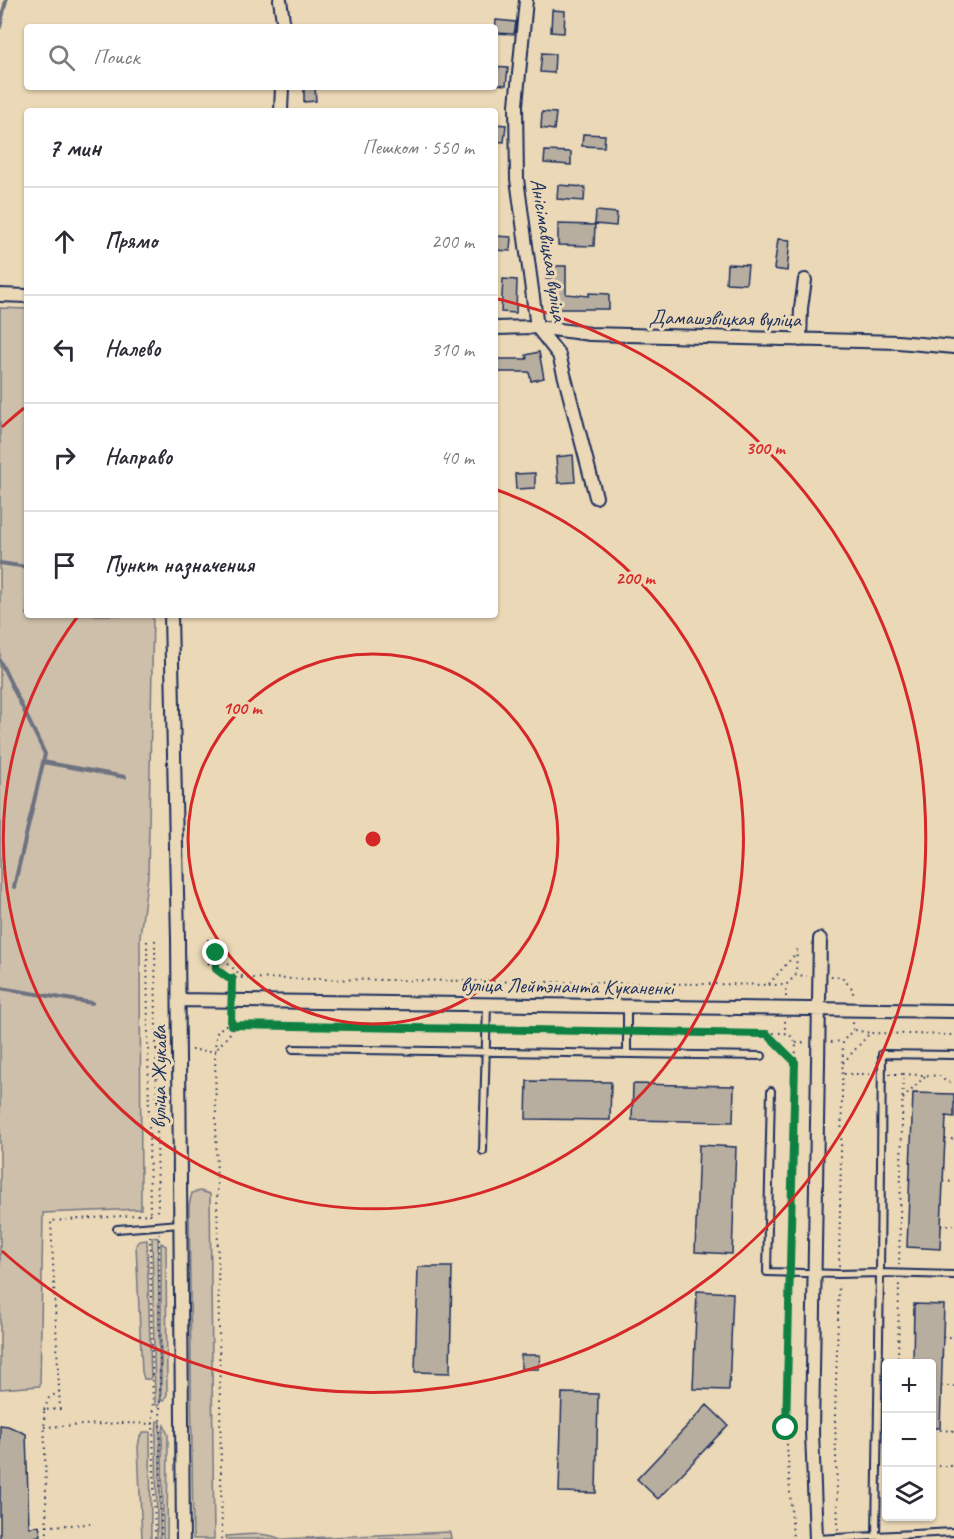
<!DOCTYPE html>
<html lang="ru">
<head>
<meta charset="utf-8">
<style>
  :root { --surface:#fff; --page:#f7f7f7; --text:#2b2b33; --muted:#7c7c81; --line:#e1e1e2 }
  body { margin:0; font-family:Caveat,sans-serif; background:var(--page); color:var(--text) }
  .controls { position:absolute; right:18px; bottom:18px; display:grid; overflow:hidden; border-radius:6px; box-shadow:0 2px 4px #0004 }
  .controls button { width:54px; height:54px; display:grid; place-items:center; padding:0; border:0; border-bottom:2px solid var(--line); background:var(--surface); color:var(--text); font:30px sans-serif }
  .stop { position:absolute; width:18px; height:18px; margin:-14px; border:4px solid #0b8043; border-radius:50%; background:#fff }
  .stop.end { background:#0b8043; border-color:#fff; box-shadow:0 2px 6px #0008 }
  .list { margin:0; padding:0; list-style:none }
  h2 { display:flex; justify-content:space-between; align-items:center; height:78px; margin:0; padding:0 24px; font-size:26px }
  h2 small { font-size:20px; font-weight:400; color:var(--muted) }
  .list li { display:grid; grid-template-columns:39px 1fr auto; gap:18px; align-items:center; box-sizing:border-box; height:108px; padding:0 24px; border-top:2px solid var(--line) }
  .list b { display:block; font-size:22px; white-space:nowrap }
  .list em { font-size:20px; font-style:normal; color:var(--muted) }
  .icon { flex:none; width:33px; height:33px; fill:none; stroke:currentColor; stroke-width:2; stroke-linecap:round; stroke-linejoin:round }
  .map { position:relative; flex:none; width:954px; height:1539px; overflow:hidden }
  .search { position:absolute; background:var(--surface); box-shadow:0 2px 4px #0004; left:24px; top:24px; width:474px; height:66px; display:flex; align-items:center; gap:15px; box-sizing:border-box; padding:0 21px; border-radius:6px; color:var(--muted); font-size:22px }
  .panel { position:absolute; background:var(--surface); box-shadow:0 2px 4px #0004; left:24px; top:108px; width:474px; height:510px; border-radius:6px }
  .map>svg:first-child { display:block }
  .green { fill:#cdbfa9; stroke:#747784; stroke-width:1.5 }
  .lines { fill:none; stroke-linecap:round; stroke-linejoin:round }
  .stream { stroke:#6d7281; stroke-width:4 }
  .building { fill:#b7aea0; stroke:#1b2f5e; stroke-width:1.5 }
  .lane-casing { stroke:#1b2f5e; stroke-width:10 }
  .street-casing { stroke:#1b2f5e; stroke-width:16 }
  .path { stroke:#1b2f5e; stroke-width:2; stroke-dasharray:1.5 4.5; stroke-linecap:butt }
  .lane { stroke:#ebd8b6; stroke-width:6 }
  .street { stroke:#ebd8b6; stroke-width:12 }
  .route { stroke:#0b8043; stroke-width:8 }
  .ring { fill:none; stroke:#d62828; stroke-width:3 }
  .labels { text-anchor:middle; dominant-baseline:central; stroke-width:6; stroke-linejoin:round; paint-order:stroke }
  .street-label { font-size:21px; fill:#1b2f5e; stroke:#ebd8b6 }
  .centre { fill:#d62828; stroke:#ebd8b6; stroke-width:3 }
  .ring-label { font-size:18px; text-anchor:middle; font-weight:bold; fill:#d62828; stroke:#ebd8b6; stroke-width:6; stroke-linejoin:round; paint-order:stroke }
</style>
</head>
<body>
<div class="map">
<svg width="954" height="1539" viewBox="0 0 954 1539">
  <rect width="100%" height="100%" fill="#ebd8b6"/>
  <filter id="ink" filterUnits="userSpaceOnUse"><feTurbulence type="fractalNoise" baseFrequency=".0167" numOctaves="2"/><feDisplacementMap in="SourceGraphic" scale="12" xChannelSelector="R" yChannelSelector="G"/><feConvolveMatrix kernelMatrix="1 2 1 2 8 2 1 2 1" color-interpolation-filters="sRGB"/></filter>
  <g filter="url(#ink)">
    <!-- green -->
    <path class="green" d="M0,308L27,309V615H153L148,876L140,936L141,1209L43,1213L40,1386L0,1389Z
      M200,1191L210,1194L214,1539H193L189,1205L192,1193Z
      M152,1237L158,1238L160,1404L158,1406L155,1404Z
      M147,1240L151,1379H144L142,1372L136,1245L139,1241Z
      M161,1243L166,1246L167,1394L164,1401L161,1400Z
      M157,1421L160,1422V1539H157L156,1436Z
      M164,1425L168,1435L167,1539H163L162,1436Z
      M144,1432H150L151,1539H142L138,1447L140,1436Z
      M450,1532L451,1539H226V1536C244,1535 264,1531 281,1539Z"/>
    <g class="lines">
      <!-- stream -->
      <path class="stream" d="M0,27L6,0
        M0,563L27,567
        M0,661L45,754L14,887
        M43,762L125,777
        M0,988L92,1003"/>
    </g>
    <!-- building -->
    <path class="building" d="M552,10L565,11L564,33L551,32Z
      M496,20L516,22L514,34L495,33Z
      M542,53L555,54L554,73L540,72Z
      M495,67L508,68L506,85L495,84Z
      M304,87H315L316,101L304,102Z
      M542,112L556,113L554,130L541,128Z
      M495,124L506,125L504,142L495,141Z
      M583,134L605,135L604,147L582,146Z
      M545,151L571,152V165L544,163Z
      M558,185L585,187L584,201L557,199Z
      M596,211L617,213L616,226L595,224Z
      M558,224L595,225L594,246L558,245Z
      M495,236L511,237L510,251L495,250Z
      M778,239L790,240L787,271L774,269Z
      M727,264L748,265L746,284L726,283Z
      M546,266H566V294L589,296V293L609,294V309H549L551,279H546Z
      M503,279L517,280L516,313L501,312Z
      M539,352L544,378L531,381L529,372H495V359H527L526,355Z
      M573,455L575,482L558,483L556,457Z
      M535,473V488L516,489L515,474Z
      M527,1081L611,1082L610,1120L526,1119Z
      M633,1084L734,1086L733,1122L632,1120Z
      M913,1093L954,1094V1117L946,1116L940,1249L907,1247Z
      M699,1145L736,1147L732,1254L695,1252Z
      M418,1267H452L450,1373L415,1372Z
      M697,1291L733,1293L729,1390L693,1389Z
      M914,1304L944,1305L940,1428H932V1364H913Z
      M521,1355H540L539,1369H521Z
      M562,1393L598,1394L596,1493L559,1492Z
      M707,1405L728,1425L658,1499L637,1479Z
      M0,1425L8,1426L26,1434L29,1527L39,1526L41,1535L30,1539H0Z"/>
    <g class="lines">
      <!-- lane casing -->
      <g class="lane-casing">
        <path id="lane" d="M293,1049L762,1056
          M627,1053V1007
          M954,1055L882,1054L880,1273L954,1275
          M771,1091L767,1272L839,1274L880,1273L876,1536
          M483,1151L487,1004
          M117,1229L180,1224
          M816,1539L954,1532"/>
      </g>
      <!-- street casing -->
      <g class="street-casing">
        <path id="street" d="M280,0L284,27
          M526,0L516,105L517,179L537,327L559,355L596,497
          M281,111L282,87
          M0,295L27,296
          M495,328L537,327L590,334L898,342L954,347
          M800,340L801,308L805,280
          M171,615L178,939L183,1539
          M179,1000L954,1011
          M816,1539L812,1432L820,939"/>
      </g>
      <!-- path -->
      <path class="path" d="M208,939V963L228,978H233
        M215,939L216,953L244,978
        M155,940L158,1216
        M147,941L150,1214
        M216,968V953
        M796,975L797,947
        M831,976L841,977L853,989V997
        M769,984L797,952
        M232,988L233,978L786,985L796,975L807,976
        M786,997V985
        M785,1021V1033L790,1035L796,1043L790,1265
        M231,1025V1011
        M495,1030L618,1032
        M855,1030L870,1033
        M636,1032L767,1033L795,1062
        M767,1033H785
        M831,1042L843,1041
        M796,1043L807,1042
        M156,1050H168
        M191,1050L215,1051L216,1034L224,1025H237
        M843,1063L870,1033L954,1035
        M844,1074H874
        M889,1074H903L899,1265
        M903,1074L940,1076L946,1082H954
        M903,1099L926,1075
        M945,1139H954
        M943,1181L954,1182
        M941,1225H954
        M159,1233L161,1539
        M150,1236L155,1539
        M839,1266L843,1041L853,1030V1021
        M790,1282L786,1428L793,1539
        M943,1337H954
        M898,1364L899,1282
        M941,1386H954
        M44,1410L49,1398L60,1391
        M44,1427L123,1423L153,1424
        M940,1430L954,1431
        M932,1466H954
        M47,1526L90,1524
        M838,1530L835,1416L839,1284
        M47,1539L44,1410L60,1409L51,1221L150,1214V1218
        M222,1539L215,1051L237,1025L477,1030"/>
      <!-- lane -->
      <use href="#lane" class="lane"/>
      <!-- street -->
      <use href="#street" class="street"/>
    </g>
  </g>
  <g class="lines" filter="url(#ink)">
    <!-- route -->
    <path class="route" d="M216,953V969L228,978H232L231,1025L767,1034L795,1062L786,1428"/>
  </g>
  <!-- distance rings -->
  <g class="ring">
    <circle cx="373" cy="839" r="185"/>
    <path d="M497 490A370 370 0 1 1 78 616"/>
    <path d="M2 427A554 554 0 0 1 24 408M498 299A554 554 0 1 1 2 1251"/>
  </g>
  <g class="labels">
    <!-- street labels -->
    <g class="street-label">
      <text transform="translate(549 250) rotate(81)">Анісімавіцкая вуліца</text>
      <text transform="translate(725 318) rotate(1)">Дамашэвіцкая вуліца</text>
      <text transform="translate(567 986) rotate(1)">вуліца Лейтэнанта Куканенкі</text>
      <text transform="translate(159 1077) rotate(-90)">вуліца Жукава</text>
    </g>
  </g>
  <circle cx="373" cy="839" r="9" class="centre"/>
  <g class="ring-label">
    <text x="765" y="454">300 m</text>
    <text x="635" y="584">200 m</text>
    <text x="242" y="714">100 m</text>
  </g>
</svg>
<div class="controls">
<button>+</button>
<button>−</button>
<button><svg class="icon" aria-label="layers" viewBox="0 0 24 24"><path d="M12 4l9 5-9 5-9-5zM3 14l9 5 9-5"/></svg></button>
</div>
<div class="stop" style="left:786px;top:1428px"></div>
<div class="stop end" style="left:216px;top:953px"></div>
<div class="search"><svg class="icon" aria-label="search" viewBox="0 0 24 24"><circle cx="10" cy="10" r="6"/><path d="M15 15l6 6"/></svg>Поиск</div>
<section class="panel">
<h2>7 мин<small>Пешком · 550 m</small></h2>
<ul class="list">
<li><svg class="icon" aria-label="ahead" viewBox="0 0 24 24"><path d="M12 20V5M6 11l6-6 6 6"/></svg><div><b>Прямо</b></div><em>200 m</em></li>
<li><svg class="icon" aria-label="left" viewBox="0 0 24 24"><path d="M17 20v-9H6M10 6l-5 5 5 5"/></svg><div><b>Налево</b></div><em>310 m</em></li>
<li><svg class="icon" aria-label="right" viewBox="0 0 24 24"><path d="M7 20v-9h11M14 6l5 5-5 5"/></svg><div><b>Направо</b></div><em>40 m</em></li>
<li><svg class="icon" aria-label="arrive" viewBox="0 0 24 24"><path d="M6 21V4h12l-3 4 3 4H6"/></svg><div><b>Пункт назначения</b></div></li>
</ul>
</section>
</div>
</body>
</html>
